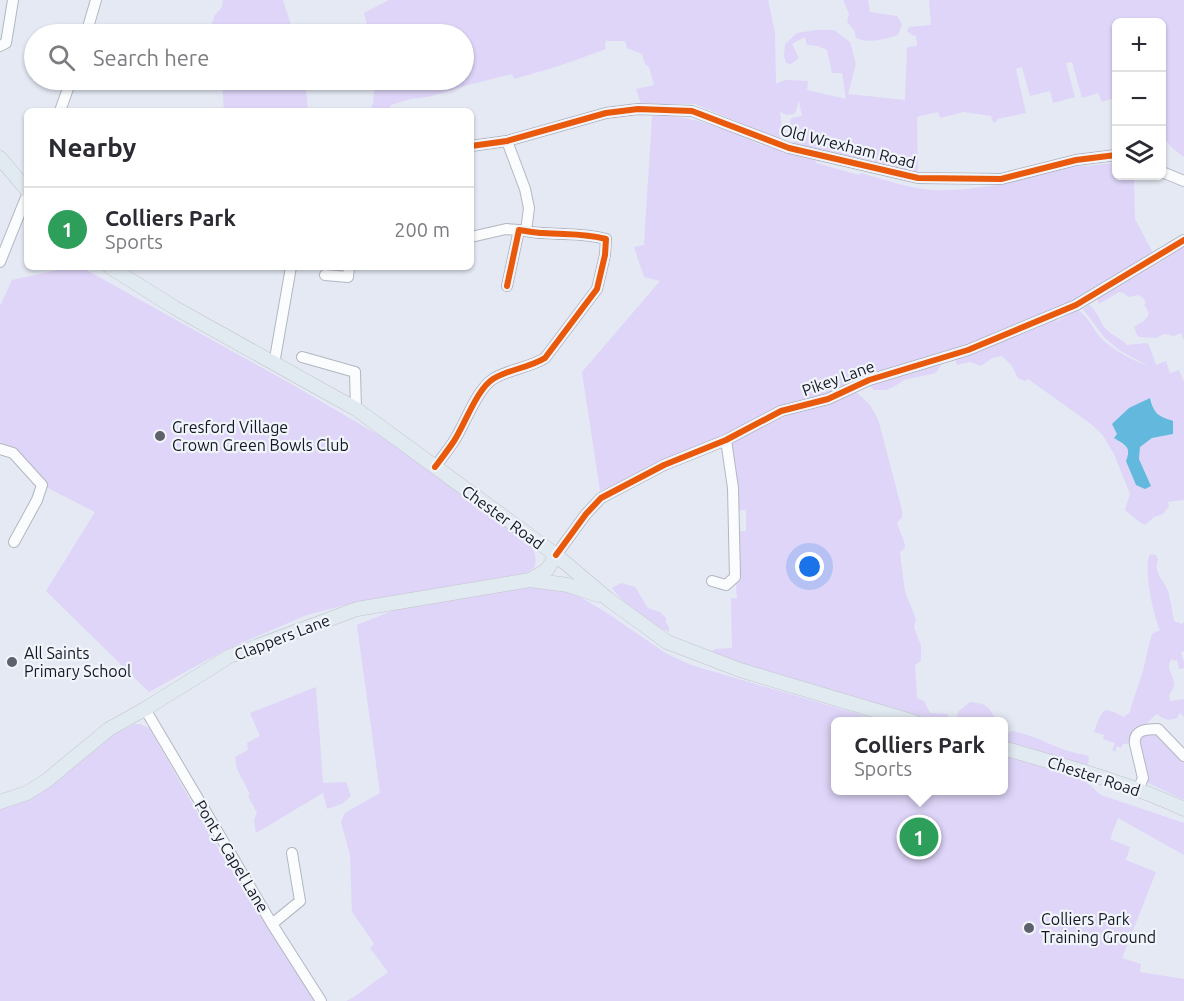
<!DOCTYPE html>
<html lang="en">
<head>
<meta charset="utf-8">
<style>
  :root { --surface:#fff; --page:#f7f7f7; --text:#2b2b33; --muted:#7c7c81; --line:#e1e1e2; --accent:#5c616c }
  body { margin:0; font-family:Ubuntu,sans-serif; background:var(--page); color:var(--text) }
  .controls { position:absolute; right:18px; top:18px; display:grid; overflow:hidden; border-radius:9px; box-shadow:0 2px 4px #0004 }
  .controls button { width:54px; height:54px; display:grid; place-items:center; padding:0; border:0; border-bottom:2px solid var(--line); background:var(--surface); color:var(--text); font:30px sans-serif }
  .you { position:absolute; left:810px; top:567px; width:21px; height:21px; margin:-15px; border:4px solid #fff; border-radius:50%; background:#1a73e8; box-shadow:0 0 0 9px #1a73e833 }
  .badge { display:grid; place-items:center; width:39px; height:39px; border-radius:50%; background:var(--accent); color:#fff; font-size:20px; font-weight:700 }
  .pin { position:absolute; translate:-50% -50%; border:3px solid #fff; box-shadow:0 2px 6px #0006 }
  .popup { position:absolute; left:831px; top:717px; width:177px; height:78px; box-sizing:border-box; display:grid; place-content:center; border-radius:9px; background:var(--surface); filter:drop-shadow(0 2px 4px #0005); font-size:20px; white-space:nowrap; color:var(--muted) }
  .popup b { font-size:22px; color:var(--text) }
  .popup::after { content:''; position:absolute; left:50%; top:100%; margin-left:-12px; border:12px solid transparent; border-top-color:var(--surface) }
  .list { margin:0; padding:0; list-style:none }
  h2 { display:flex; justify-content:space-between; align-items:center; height:78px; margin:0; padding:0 24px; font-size:26px }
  h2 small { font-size:20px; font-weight:400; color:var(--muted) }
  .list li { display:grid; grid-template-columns:39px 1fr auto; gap:18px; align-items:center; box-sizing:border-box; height:84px; padding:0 24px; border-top:2px solid var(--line) }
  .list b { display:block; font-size:22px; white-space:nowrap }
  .list p { margin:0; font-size:20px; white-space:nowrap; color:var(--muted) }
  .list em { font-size:20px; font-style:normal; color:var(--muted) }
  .icon { flex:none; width:33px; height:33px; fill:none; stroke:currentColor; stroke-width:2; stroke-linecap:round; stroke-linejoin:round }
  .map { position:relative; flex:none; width:1184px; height:1001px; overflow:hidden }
  .search { position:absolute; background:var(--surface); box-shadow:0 2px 4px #0004; left:24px; top:24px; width:450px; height:66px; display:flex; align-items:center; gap:15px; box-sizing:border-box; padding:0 21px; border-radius:33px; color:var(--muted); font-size:22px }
  .panel { position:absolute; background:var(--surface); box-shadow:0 2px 4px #0004; left:24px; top:108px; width:450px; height:162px; border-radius:9px }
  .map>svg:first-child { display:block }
  .green { fill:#ded5f8; fill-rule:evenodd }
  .water { fill:#62b9dd }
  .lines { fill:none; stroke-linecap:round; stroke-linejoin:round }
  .minor-casing { stroke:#b2b7c1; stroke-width:12 }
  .major-casing { stroke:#c2c4cb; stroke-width:15 }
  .minor { stroke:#fbfcfd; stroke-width:10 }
  .major { stroke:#e2eaf1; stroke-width:14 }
  .cycleway-casing { stroke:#f1f4fa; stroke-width:10 }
  .cycleway { stroke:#e8590c; stroke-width:6 }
  .poi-dot { fill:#5c616c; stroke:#f1f4fa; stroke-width:2 }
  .labels { text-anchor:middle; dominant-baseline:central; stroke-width:4.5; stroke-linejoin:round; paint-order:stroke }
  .street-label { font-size:16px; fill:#131823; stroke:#f1f4fa }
  .poi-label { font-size:16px; fill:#131823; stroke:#f1f4fa; text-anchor:start }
</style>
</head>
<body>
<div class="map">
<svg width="1184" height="1001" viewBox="0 0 1184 1001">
  <rect width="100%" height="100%" fill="#e4e9f4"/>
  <!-- green -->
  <path class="green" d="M223,0H283L294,34H209L208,33L215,15L222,7Z
    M389,0H768L775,32L776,84L785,80L808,81L807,90L846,99L842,73H832L827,50L818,46L807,45L805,37L792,44L799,58L791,64L786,63L784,56L785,44L797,33L816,30H834L850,42L856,64L848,94L905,100L907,47L917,46L916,36L912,35L907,31L909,27L931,25L929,0H1184V157L1171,147L1162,135V22H1116V100L1115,98L1102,102L1098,93L1082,98L1072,62L1066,63L1075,97L1053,103L1050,91L1030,96L1022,67L1016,69L1026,113L997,119V121L993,123L991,116L964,112L940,118L938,112L917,117L918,174L817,151L816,163L859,175L861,173C883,179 911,189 933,190C981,192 1028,178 1074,166C1089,167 1102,163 1116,163V176H1134L1135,219L1153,253L1089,293L1049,313L1057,321L1078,310C1089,317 1093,330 1102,339C1111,349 1136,362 1148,366L1119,350L1104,337L1083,309L1089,305C1098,311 1099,322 1107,330C1113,336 1121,338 1127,345L1146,343L1149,345L1156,365L1166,361L1170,373L1179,370L1184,382V500L1168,502L1169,506L1163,514L1154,517L1145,525L1138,521L1125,510L1130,494L1114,454L1102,434L1091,424L1028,379L1025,381L1018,378L1012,366L1002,356L992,358L981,366L970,362L957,365L953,350L935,354L943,362L936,373L904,380L895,386L887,390H874L860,377L851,382L855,391L870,405L878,419L902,510V518L897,522C899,532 904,536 905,548L900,552L905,592L916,619L914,627L921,646V661L915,665L917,698L924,701L930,713L947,714L952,721H924L888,710L863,699L859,698L852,700L770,675L710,652L715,649L732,648L731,598H737L736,584L738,580V531H746V510H738L731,447L732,440L759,418L748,422L733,431L719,436L713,442L703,443L600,491L582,372L660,281L644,277L634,247L644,245L652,116C692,114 727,130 763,146L759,131L695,104H641L636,89L654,85L649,67L645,64L642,54L627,48L625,41H609L606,40L605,45L606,49L559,66L514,79L512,74L472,84L428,97L410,99L391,105L387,111H370L373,103L375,80H464V34H369L364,13ZM799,101L802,116L791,118L788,133L794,142L791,152L783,150L781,139L779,134L782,126L780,112L787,115L795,114ZM1151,398L1153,409L1161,417L1173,434L1152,438L1140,447L1139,459L1151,486L1129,454L1127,448L1115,438Z
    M843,0H868L870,12L897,16L902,24L898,35C884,39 870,44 856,38L854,30L847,22L849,14Z
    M222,80H305L308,111H224Z
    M1184,242V340L1181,333L1174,336L1164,334L1156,338L1139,337L1137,335L1134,327C1141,322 1146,322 1149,313L1144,304L1146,303L1143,298L1138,295L1128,297L1124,293L1119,292L1099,304L1097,299L1168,251Z
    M72,267H81L293,385L387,440L521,538C533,548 537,550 535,567L526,573L357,602L307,615L225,650L149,692L46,591L95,512L42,485L13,453L0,449V306L12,280Z
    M1150,554L1156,555L1158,560C1153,573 1164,580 1168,591C1171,601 1172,611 1174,621L1182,624L1184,621V651L1181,652L1184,662V668L1179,669L1177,660L1173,661L1172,658C1165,670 1172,671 1174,682C1175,687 1171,692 1169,696L1170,701L1184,699V717L1180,713L1177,718C1168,721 1164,720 1157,714L1149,721L1132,743L1123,744L1121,748L1117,746L1114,754V751L1112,750L1115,743L1103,739L1104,735L1094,732L1099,718L1104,711C1111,709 1117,714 1124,717L1130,712C1133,698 1139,685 1143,671C1146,659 1148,647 1152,634L1160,630C1153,615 1143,568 1150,554Z
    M621,583L635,587L648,608L660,612L666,618V623L669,627V632C648,623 626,606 612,588Z
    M528,586L572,592L607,613L667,654L691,665L882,721L835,722V790H1003V755L1078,775L1101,795L1184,823V855L1118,818L1110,839L1130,847L1126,860L1156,872L1122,958L1141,964L1140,972L1184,979V1001H346L354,997L388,972L370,948L374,944L373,942L352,912L350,855L341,822L345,813L380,793L357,625L399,608Z
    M316,687L323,783L346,782L351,796L342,804L327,809L323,793L256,833L254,820L257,813L248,796L250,794L237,769L235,757L248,750L247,743L260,736L250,713Z
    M970,702C986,703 990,707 996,721H955L959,711Z
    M135,724H140L149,728L226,862L283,949L314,1001H0V807L100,741Z
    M1011,731C1033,734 1054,748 1075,753C1081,755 1084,753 1089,757L1088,765L1083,767L1006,744L1005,737Z
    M1149,734H1159L1184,763V800L1146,782L1138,740L1142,736Z"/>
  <!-- water -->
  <path class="water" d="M1150,398C1154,414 1158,416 1173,421V434L1152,438L1140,447L1139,459L1151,486L1145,489L1136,485L1126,461C1132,447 1125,445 1114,438L1117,434L1112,424L1129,408Z"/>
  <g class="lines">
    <!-- minor casing -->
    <g class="minor-casing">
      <path id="minor" d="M86,34L96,0
        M0,46L6,43L13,0
        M60,111L71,80
        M507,141L525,189L529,208L526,231
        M471,146L507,141L606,113L638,109L692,111L789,148L918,178L1001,179L1076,160L1116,155
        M1162,172L1184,181
        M471,237L506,229L519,230
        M0,262L27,195
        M325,275L348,277L349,267
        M302,357L355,372L356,409
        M274,364L291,267
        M0,449L13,453L42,485L37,500L14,542
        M435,467C441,459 448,450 454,441C465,424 477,389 493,379C509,369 529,368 545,358L597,289L605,255L606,239C583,233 566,235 543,233C535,233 527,231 519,230L507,286
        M556,555L586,514L601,498L664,465L726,440L781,411L828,399L869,380L968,350L1076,305L1184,240
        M712,581L726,585L735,577L733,488L726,440
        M145,709L272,924L321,1001
        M1138,790L1143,778L1135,744C1133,730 1146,729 1158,729L1184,756
        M272,924L300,901L292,853"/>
    </g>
    <!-- major casing -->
    <g class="major-casing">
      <path id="major" d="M0,158L27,190
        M110,267L175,308L356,409L556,555L608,599L667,642L740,670L914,722
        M530,580L547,570L556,555
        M1003,748C1064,766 1127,782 1184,809
        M0,802L27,793L46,781L109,729L145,709L230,656L357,609L530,580L568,585L598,595"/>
    </g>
    <!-- minor -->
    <use href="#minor" class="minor"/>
    <!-- major -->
    <use href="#major" class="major"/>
    <!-- cycleway casing -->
    <g class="cycleway-casing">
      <path id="cycleway" d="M471,146L507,141L606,113L638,109L692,111L789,148L918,178L1001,179L1076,160L1116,155
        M435,467C441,459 448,450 454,441C465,424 477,389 493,379C509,369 529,368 545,358L597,289L605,255L606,239C583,233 566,235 543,233C535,233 527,231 519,230L507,286
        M556,555L586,514L601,498L664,465L726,440L781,411L828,399L869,380L968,350L1076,305L1184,240"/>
    </g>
    <!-- cycleway -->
    <use href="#cycleway" class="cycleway"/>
  </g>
  <!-- markers -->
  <g class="poi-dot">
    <circle cx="160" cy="436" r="6"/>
    <circle cx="12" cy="662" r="6"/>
    <circle cx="1029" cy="928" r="6"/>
  </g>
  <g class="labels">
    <!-- street labels -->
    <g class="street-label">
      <text transform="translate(848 146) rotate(14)">Old Wrexham Road</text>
      <text transform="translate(838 378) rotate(-20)">Pikey Lane</text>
      <text transform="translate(503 517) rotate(36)">Chester Road</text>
      <text transform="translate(282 637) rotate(-21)">Clappers Lane</text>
      <text transform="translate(1094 776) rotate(18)">Chester Road</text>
      <text transform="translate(232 856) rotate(59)">Pont y Capel Lane</text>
    </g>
    <!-- poi labels -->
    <g class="poi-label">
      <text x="172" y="427">Gresford Village<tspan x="172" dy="18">Crown Green Bowls Club</tspan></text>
      <text x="24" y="653">All Saints<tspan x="24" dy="18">Primary School</tspan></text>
      <text x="1041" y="919">Colliers Park<tspan x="1041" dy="18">Training Ground</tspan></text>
    </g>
  </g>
</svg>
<div class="controls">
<button>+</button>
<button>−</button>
<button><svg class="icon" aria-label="layers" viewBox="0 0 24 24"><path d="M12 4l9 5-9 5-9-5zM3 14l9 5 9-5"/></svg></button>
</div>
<div class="you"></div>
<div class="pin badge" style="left:919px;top:837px;background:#2e9e5b">1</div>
<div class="popup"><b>Colliers Park</b>Sports</div>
<div class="search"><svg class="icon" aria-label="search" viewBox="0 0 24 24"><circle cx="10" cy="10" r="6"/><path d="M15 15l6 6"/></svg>Search here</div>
<section class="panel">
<h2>Nearby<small></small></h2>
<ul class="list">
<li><span class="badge" style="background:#2e9e5b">1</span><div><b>Colliers Park</b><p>Sports</p></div><em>200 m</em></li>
</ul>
</section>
</div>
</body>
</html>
